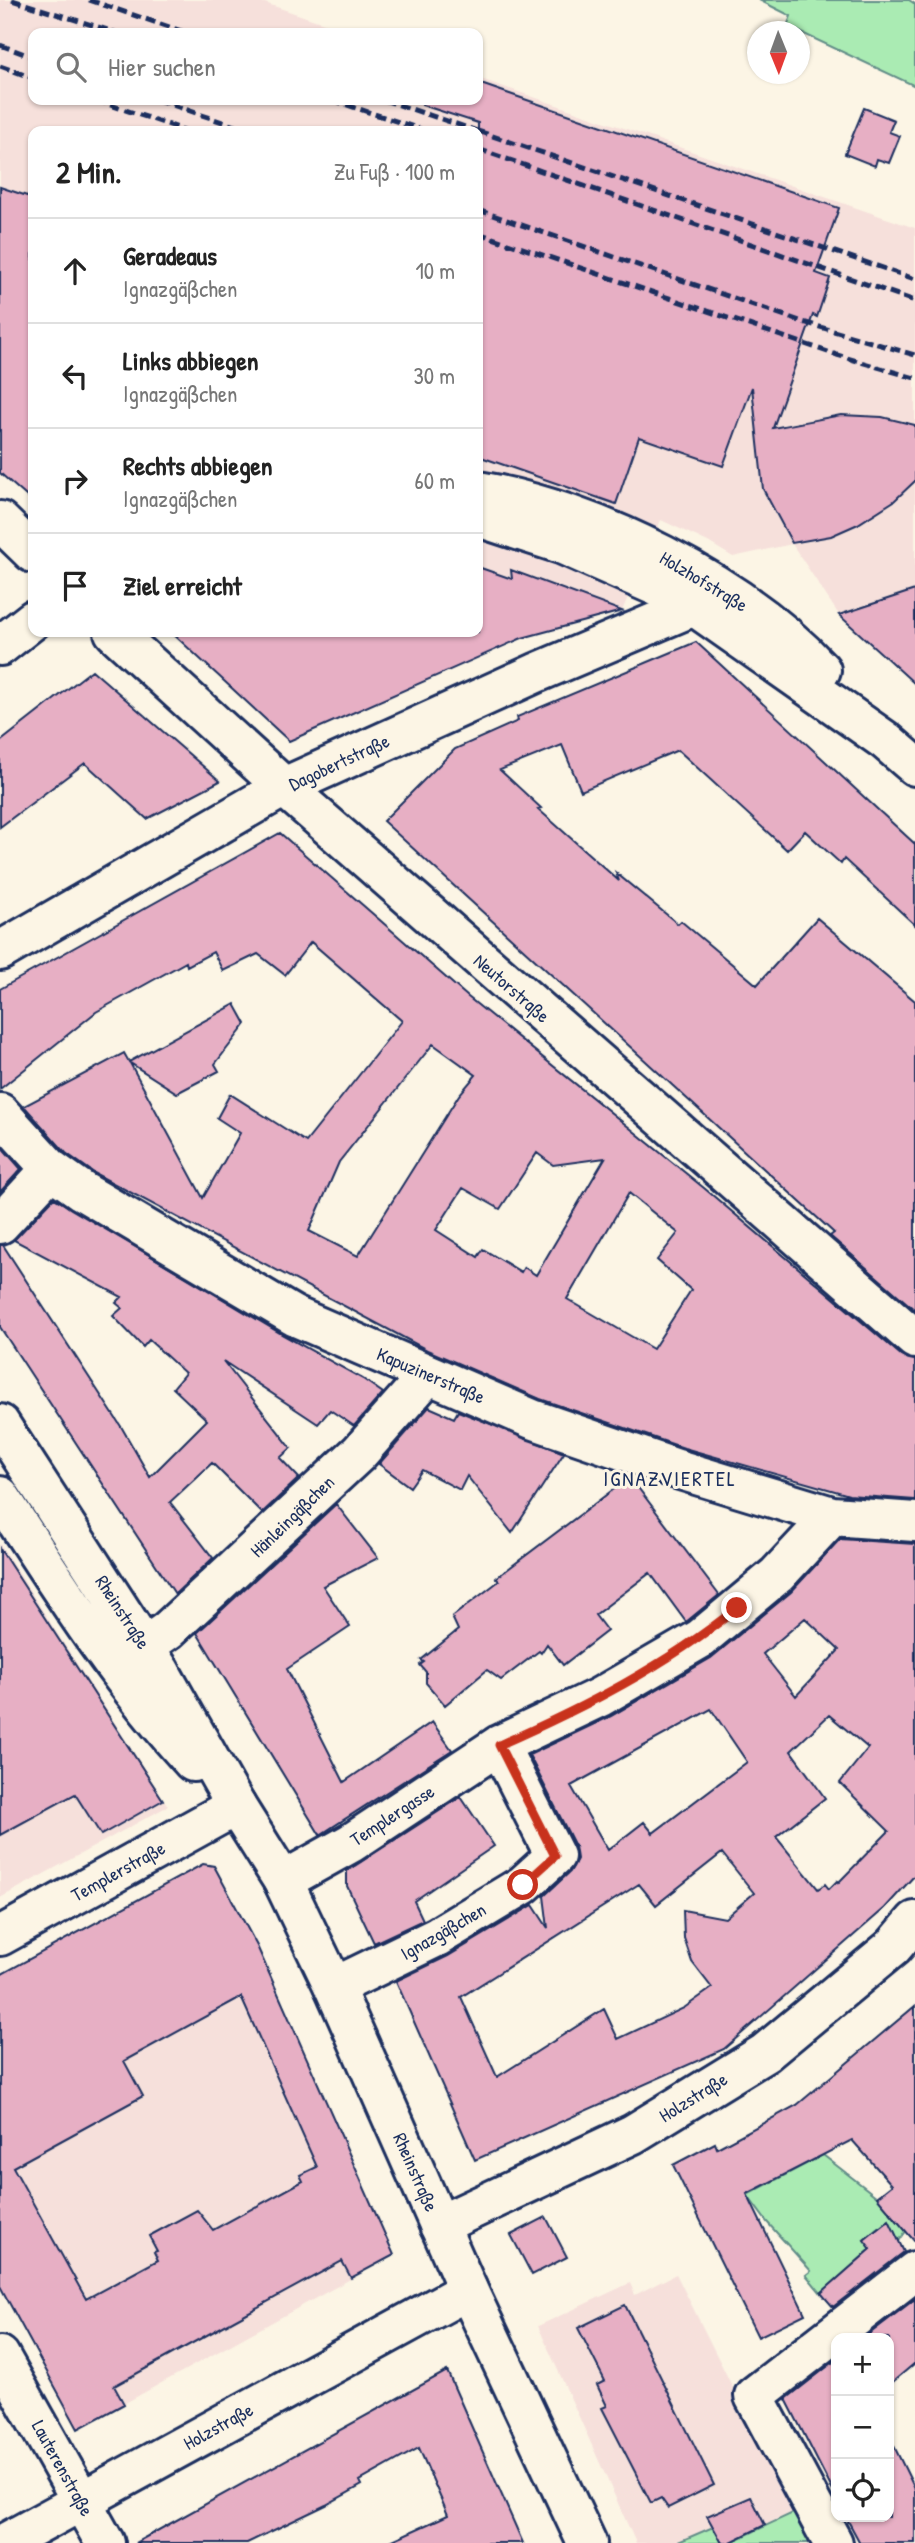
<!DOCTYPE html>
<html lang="de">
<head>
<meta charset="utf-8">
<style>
  :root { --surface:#fff; --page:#f6f6f6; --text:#222; --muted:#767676; --line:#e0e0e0 }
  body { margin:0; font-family:"Patrick Hand",sans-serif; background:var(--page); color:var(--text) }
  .controls { position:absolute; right:21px; bottom:21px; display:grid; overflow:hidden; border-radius:14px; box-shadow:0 2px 5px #0004 }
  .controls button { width:63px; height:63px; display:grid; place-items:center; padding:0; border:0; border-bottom:2px solid var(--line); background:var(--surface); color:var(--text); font:35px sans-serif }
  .compass { position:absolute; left:747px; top:21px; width:63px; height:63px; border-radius:50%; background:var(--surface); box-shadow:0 2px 5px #0004; rotate:179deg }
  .stop { position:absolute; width:21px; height:21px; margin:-16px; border:5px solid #c8321e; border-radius:50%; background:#fff }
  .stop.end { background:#c8321e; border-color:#fff; box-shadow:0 2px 7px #0008 }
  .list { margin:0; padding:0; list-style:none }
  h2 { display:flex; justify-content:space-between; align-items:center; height:91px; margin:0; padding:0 28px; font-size:30px }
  h2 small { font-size:23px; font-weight:400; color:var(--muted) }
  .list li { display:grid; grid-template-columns:46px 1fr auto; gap:21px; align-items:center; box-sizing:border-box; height:105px; padding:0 28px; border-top:2px solid var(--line) }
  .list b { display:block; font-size:26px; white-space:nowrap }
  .list p { margin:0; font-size:23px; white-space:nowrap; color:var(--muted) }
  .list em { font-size:23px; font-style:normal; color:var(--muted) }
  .icon { flex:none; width:38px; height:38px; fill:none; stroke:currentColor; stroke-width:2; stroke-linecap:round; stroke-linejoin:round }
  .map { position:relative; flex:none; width:915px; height:2543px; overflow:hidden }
  .search { position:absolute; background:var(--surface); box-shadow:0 2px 5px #0004; left:28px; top:28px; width:455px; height:77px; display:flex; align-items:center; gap:18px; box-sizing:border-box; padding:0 24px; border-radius:14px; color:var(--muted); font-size:26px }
  .panel { position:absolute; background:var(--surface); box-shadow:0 2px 5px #0004; left:28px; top:126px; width:455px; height:511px; border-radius:14px }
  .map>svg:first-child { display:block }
  .built { fill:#f6e0db }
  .green { fill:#aaebb3; stroke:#628d88; stroke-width:2 }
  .building { fill:#e7afc4; stroke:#1b2f5e; stroke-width:2; fill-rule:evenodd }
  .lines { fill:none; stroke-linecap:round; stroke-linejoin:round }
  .street-casing { stroke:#1b2f5e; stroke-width:44 }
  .secondary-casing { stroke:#1b2f5e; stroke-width:44 }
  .street { stroke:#fcf5e5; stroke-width:38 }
  .secondary { stroke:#fcf5e5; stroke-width:38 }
  .rail { stroke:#1b2f5e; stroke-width:5; stroke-dasharray:10 5; stroke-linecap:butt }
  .route { stroke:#c8321e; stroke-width:9 }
  .labels { text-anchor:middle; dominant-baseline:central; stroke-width:6; stroke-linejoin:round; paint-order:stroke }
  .street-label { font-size:19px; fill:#1b2f5e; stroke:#fcf5e5 }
  .neighbourhood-label { font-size:21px; letter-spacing:2px; fill:#1b2f5e; stroke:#fcf5e5 }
</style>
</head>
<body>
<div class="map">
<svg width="915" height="2543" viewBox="0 0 915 2543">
  <rect width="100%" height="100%" fill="#fcf5e5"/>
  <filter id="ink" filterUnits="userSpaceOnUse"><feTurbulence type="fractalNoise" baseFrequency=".0143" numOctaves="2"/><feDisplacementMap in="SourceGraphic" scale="14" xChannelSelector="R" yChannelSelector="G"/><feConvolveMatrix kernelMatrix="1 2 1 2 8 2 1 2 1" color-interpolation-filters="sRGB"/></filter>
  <g filter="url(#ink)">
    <!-- built -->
    <path class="built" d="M0,0H256L353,33H33V100H478V78L915,228V684L839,615L792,544L733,557L708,542L661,520L622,611L517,639L289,741L171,632H478V131H33V502L0,473Z
      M0,1544L168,1806L0,1898Z
      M257,1946L394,2255L78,2429L0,2286V2085Z
      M676,2274L795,2512L729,2543H722L713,2527L676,2543H636L538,2326L630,2283L635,2295Z"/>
    <!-- green -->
    <path class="green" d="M759,0H909L915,4V86L787,26L791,16Z
      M823,2155L877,2197L906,2231L899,2241L879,2227L864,2240L871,2249L821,2293L806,2275L811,2271L767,2222L747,2195Z
      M795,2512L810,2543H729Z
      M713,2527L722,2543H676Z"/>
    <!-- building -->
    <path class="building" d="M478,83L839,208L816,273L830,278L817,317L813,315L773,428L841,415L882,417L915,425V481L894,501L858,524L831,536L792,543L763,489L752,387L723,466L639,437L616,504L478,456V123L422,105L423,100H478Z
      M864,108L894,120L889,132L900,136L889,163L877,159L875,166L845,154Z
      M0,187L33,198V502L0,473Z
      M478,567L512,579L511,570L622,611L522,638L289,741L171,632H478Z
      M915,590V684L839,615Z
      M696,642L915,844V925L844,859L841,864L805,831L787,850L678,750L581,791L562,745L500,770L541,808L538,809L619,881L616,873L678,924L681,921L757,985L817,918L915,1001V1310L830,1236L834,1233L383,821L455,749L518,721L517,717Z
      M92,670L220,781L147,819L85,763L0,827V742Z
      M280,833L468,997L704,1188L901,1355L915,1360V1500L849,1495L684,1448L540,1399L427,1350L94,1173L66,1153L24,1106L124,1053L129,1062L235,1004L246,1024L215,1064L219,1071L177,1093L130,1063L203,1198L240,1133L217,1118L230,1094L306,1142L402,1021L311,942L285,975L258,954L223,971L213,952L187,966L186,962L96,1012L0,1089V989ZM433,1044L476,1075L459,1095L358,1256L309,1231L339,1162ZM537,1153L553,1165L605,1158L536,1275L524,1267L521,1272L483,1249L478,1257L436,1230L463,1188L500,1209ZM629,1193L678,1233L657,1260L691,1290L653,1349L567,1299Z
      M0,1145L21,1169L0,1192Z
      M54,1198L283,1335L363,1379L383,1393L354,1426L330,1410L318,1424L223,1361L291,1448L280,1458L299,1478L262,1513L212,1463L170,1502L213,1558L175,1594L0,1327V1245H3L122,1428L150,1477L207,1420L173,1388L185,1373L149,1340L143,1347L113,1316L122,1308L116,1303L122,1297L14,1240Z
      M429,1407L454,1418L458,1411L564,1453L512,1533L467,1476L460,1490L422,1470L410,1487L379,1464Z
      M630,1477L719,1595L686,1622L650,1573L595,1615L607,1631L563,1665L547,1644L541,1653L539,1651L501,1680L487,1670L445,1705L426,1683V1672L420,1665L424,1662L421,1660L458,1630L452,1617L499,1581L496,1578Z
      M336,1504L378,1558L323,1586L350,1627L287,1669L344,1782L432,1722L452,1750L320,1835L197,1633Z
      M840,1539L915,1544V1875L885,1908L724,2049L475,2160L396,1981L448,1956L533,1905L548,1928L544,1896L570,1872L577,1859L575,1846L529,1755L611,1716L711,1658L791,1592ZM805,1618L839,1650L796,1696L763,1654ZM711,1709L747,1762L653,1833L644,1822L608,1850L571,1786ZM829,1715L868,1748L840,1783L889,1831L838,1883L837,1881L829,1889L825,1884L818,1889L776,1837L825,1798L791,1751ZM722,1853L754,1893L725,1918L683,1910L684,1938L692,1962L712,1988L684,2008L618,2039L604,2009L497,2077L461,1997L639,1884L656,1905Z
      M0,1549L163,1800L101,1835L75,1794L0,1835Z
      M461,1797L494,1846L414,1901L423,1920L374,1943L347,1886V1871Z
      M203,1864L214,1866L257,1946L394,2255L351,2278L342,2261L114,2386L124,2404L78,2429L0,2286V1975ZM241,1997L317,2167L300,2175L303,2181L213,2230L197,2210L149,2236L157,2251L154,2252L158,2260L86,2299L13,2167L143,2096L124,2061Z
      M915,2006V2242L877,2197L892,2185L852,2140L747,2194L805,2314L758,2337L673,2165L715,2143L717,2148L797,2105Z
      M546,2217L567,2257L532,2275L511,2235Z
      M889,2220L904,2252L833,2307L821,2293L871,2249L864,2240Z
      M915,2299V2363L889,2385V2338H864Z
      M625,2305L714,2485L668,2508L661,2498L651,2503L602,2408L607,2406L597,2385L605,2381L578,2328Z
      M836,2360V2497L786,2399Z
      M447,2371L523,2543H386L448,2515L419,2448L360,2481L362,2485L326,2505L247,2543H135Z
      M889,2436L915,2489V2543H860L846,2517H889Z
      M751,2497L765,2525L729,2543H722L707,2516Z"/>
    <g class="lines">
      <!-- street casing -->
      <g class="street-casing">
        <path id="street" d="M0,521L33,553
          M114,632L284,787L915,1339
          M0,951L284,787L536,673L720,595
          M0,1113L51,1169L82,1191L294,1316L532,1419L677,1469L832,1516L915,1522
          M0,1224L51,1169
          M144,1647L168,1630L359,1453L428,1375
          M283,1881L351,1843L499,1745L600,1697L700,1639L777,1575L832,1516
          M0,1936L236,1806
          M334,1987L437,1937L523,1885L555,1856L499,1745
          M439,2225L633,2134L765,2053L893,1947L915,1921
          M0,2356L105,2543
          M5,2543L468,2290
          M833,2543L754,2396L915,2271"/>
      </g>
      <!-- secondary casing -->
      <g class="secondary-casing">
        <path id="secondary" d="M478,491C594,510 741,583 821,670
          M478,517L561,544L681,597L886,741L915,766
          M0,646L33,620
          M0,1424L160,1671L236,1806L283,1881L334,1987L468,2290L587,2543
          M0,1496C60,1588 118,1681 193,1762"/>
      </g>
      <!-- street -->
      <use href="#street" class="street"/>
      <!-- secondary -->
      <use href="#secondary" class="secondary"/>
      <!-- rail -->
      <path class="rail" d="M12,0L117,33
        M89,0L187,33
        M0,45L33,57
        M0,66L33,78
        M96,100L187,131
        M158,100L249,131
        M332,100L426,131
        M384,100L477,131
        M478,131L915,279
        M478,149L915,301
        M478,210L803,322L915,355
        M478,233L837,355L915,378"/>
    </g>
  </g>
  <g class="lines" filter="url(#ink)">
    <!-- route -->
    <path class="route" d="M523,1885L555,1856L499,1745C583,1708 666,1666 737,1608"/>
  </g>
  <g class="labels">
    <!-- street labels -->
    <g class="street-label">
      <text transform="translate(704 581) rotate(31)">Holzhofstraße</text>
      <text transform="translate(339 762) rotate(-25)">Dagobertstraße</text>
      <text transform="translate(512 988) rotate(41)">Neutorstraße</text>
      <text transform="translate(431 1375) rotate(23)">Kapuzinerstraße</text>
      <text transform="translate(292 1516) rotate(-44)">Hänleingäßchen</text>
      <text transform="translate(123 1612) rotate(57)">Rheinstraße</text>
      <text transform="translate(392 1815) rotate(-33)">Templergasse</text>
      <text transform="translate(118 1871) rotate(-29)">Templerstraße</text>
      <text transform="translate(443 1931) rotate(-30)">Ignazgäßchen</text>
      <text transform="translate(693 2097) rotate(-32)">Holzstraße</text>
      <text transform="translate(416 2172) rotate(66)">Rheinstraße</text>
      <text transform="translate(218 2426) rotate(-29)">Holzstraße</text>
      <text transform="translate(63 2468) rotate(61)">Lauterenstraße</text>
    </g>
    <!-- neighbourhood labels -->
    <g class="neighbourhood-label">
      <text x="670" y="1478">IGNAZVIERTEL</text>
    </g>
  </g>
</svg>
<div class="controls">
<button>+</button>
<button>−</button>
<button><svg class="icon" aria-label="locate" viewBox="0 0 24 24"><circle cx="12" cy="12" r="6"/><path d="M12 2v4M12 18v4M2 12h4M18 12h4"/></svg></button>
</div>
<svg class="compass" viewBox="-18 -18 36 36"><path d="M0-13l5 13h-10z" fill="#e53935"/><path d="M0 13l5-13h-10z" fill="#767676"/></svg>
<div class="stop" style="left:523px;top:1885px"></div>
<div class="stop end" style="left:737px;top:1608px"></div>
<div class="search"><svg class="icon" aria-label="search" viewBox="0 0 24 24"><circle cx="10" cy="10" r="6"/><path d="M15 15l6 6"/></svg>Hier suchen</div>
<section class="panel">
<h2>2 Min.<small>Zu Fuß · 100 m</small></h2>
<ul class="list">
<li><svg class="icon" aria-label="ahead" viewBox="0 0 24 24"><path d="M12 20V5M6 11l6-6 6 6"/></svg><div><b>Geradeaus</b><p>Ignazgäßchen</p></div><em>10 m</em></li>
<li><svg class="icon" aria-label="left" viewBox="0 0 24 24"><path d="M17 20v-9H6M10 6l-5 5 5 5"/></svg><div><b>Links abbiegen</b><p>Ignazgäßchen</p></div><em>30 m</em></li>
<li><svg class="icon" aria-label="right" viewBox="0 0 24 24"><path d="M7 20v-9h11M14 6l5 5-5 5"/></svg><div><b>Rechts abbiegen</b><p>Ignazgäßchen</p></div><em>60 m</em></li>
<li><svg class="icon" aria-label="arrive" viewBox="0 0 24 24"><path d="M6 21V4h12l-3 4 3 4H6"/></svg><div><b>Ziel erreicht</b></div></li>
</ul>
</section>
</div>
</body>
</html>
